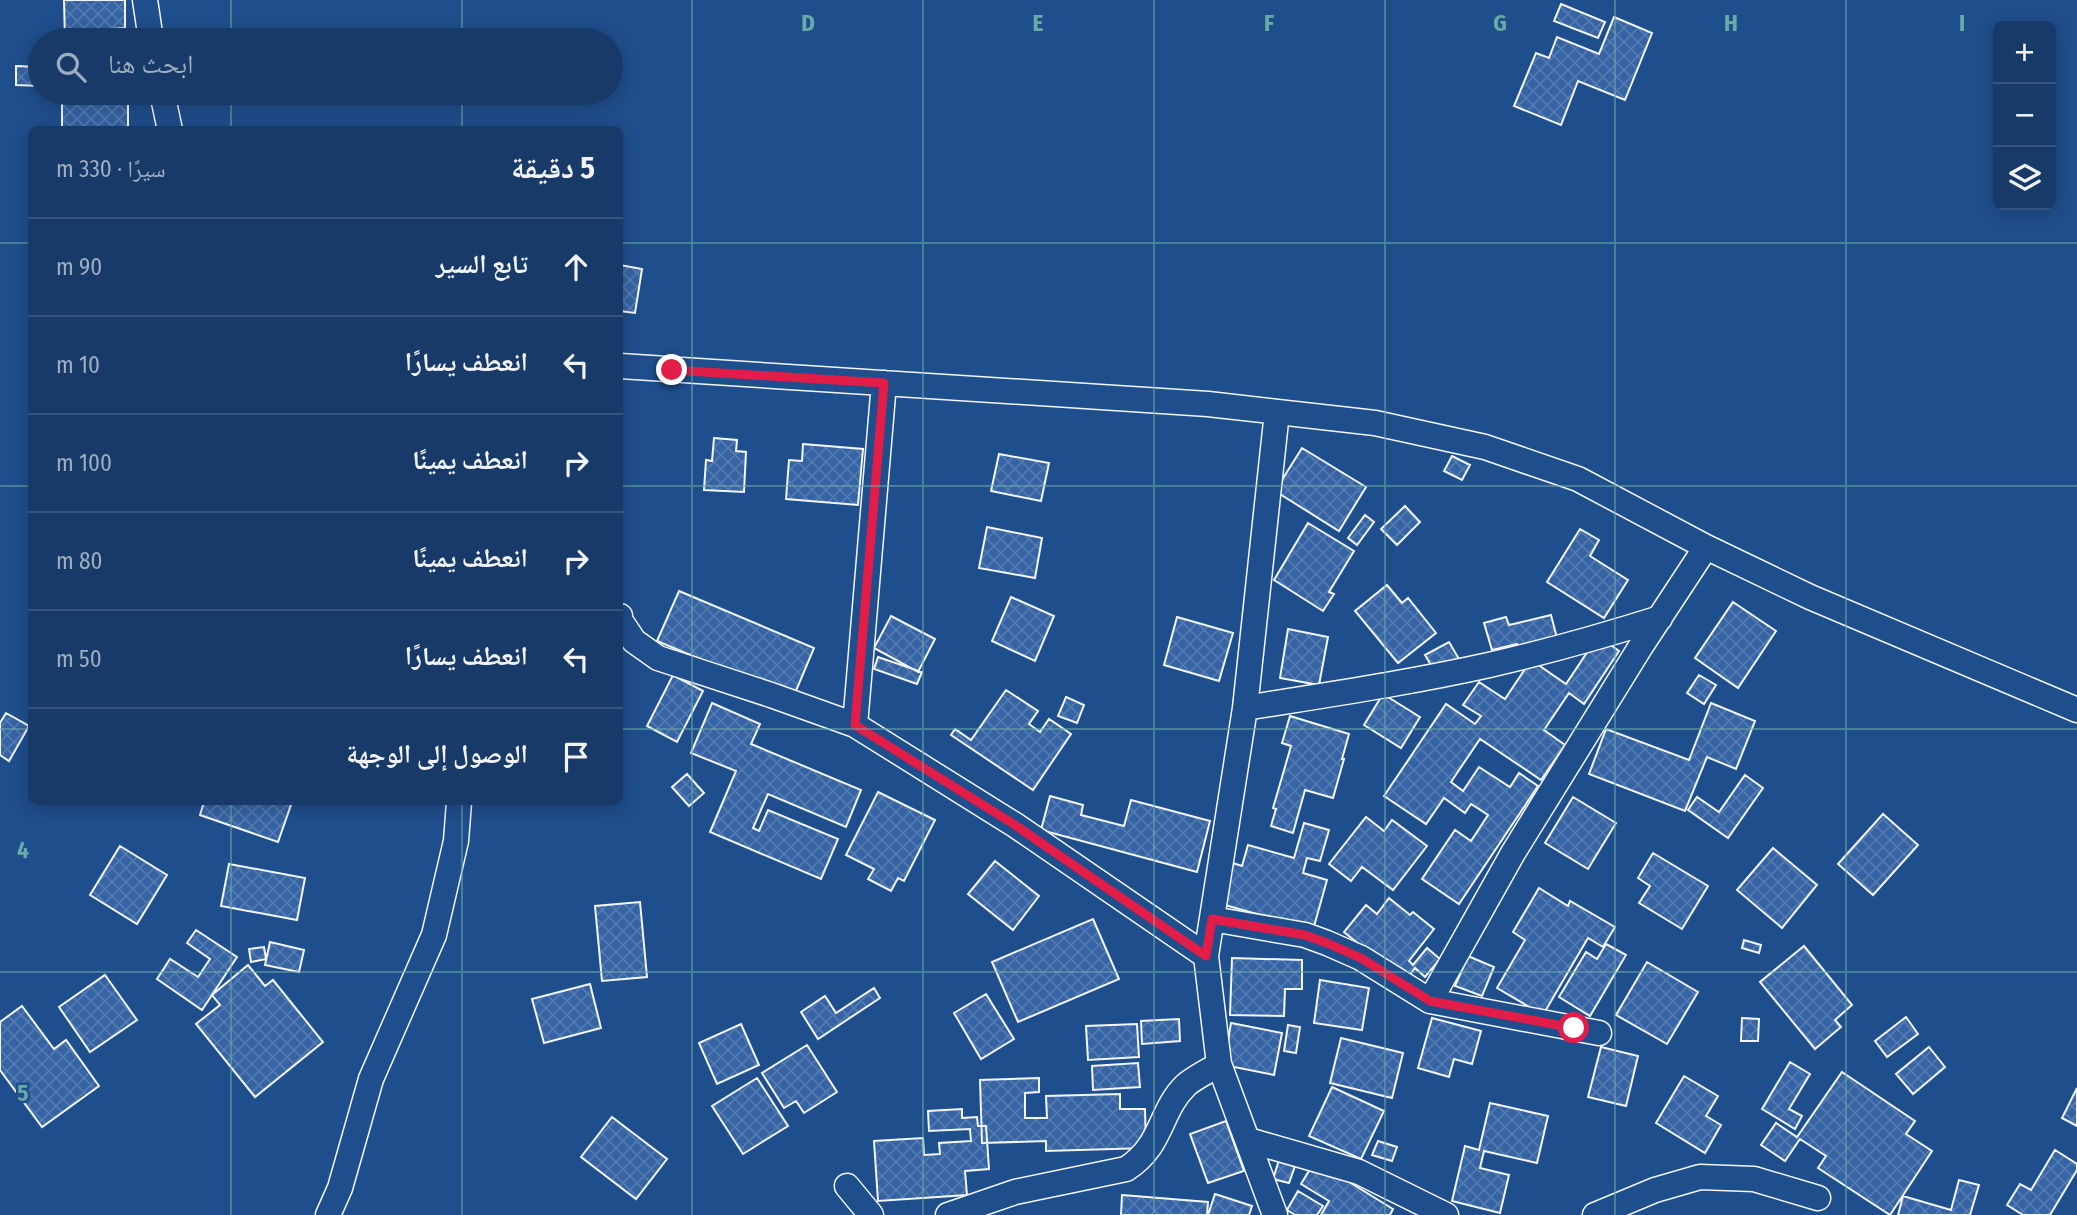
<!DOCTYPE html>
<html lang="ar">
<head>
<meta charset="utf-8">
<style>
  :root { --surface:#173a69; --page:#244571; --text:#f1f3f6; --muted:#9eadc0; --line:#36547d }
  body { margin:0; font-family:"Fira Sans Condensed","Noto Naskh Arabic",sans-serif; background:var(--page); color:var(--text); direction:rtl }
  .controls { position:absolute; right:21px; top:21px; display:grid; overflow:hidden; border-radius:10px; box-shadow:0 4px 18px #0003 }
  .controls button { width:63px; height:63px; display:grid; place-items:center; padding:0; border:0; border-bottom:2px solid var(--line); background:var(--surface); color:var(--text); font:35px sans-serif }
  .stop { position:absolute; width:21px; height:21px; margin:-16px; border:5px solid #e11d48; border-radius:50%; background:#fff }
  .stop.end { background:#e11d48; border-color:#fff; box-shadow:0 2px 7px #0008 }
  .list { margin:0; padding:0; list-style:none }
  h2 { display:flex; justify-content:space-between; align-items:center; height:91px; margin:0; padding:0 28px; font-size:30px }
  h2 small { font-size:23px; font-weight:400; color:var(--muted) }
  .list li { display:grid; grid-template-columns:46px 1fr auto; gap:21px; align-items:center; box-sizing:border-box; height:98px; padding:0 28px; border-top:2px solid var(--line) }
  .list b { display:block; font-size:26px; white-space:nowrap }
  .list em { font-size:23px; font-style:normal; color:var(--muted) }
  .icon { flex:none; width:38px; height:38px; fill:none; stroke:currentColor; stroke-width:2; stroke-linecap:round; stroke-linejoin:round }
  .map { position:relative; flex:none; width:2077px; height:1215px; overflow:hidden; direction:ltr }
  .search { position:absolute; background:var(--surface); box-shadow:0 4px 18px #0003; left:28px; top:28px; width:595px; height:77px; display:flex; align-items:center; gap:18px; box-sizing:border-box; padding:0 24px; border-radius:38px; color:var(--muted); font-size:26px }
  .panel { position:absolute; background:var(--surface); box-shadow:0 4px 18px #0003; left:28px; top:126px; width:595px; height:679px; border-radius:10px; direction:rtl }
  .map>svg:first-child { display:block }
  .building { fill:url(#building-cross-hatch); stroke:#f2f6ff; stroke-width:2 }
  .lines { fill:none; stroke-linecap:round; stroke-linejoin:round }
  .street-casing { stroke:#f2f6ff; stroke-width:27 }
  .street { stroke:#1f4e8c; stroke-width:24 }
  .route { stroke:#e11d48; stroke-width:9 }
  .grid { fill:none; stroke:#6aa9a8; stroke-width:2; stroke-opacity:0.55 }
  .grid-label { font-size:23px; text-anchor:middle; font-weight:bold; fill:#6aa9a8; stroke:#1f4e8c; stroke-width:5; stroke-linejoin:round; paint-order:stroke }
</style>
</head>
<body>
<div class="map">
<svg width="2077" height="1215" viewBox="0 0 2077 1215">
  <defs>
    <pattern id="building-cross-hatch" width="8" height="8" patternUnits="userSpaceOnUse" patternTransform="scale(1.75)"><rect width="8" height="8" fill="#3563a3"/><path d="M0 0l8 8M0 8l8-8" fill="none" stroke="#537ab1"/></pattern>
  </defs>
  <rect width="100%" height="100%" fill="#1f4e8c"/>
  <!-- building -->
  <path class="building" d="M64,0H125V28L112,29V40H65Z
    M1561,4L1605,22L1598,38L1554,21Z
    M1614,17L1652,33L1625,100L1578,81L1561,125L1514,106L1536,53L1549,58L1557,37L1599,54Z
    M16,66L40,67V86L16,85Z
    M62,93H128V130H62Z
    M620,265L642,269L635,313L620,311Z
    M714,438L737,440L736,451L746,452L744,492L704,490L706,460L712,461Z
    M803,444L863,449L858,505L786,499L789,460L802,461Z
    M1302,448L1366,487L1339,531L1275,491Z
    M999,454L1049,463L1041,501L991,491Z
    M1452,456L1470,465L1462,480L1444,471Z
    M1405,506L1420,522L1397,545L1381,529Z
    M1365,515L1374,522L1357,545L1348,538Z
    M1308,523L1354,551L1329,592L1334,594L1323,611L1274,580Z
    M987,527L1042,538L1035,578L979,568Z
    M1580,529L1599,540L1590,556L1628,580L1604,618L1547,582Z
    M1387,585L1402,603L1408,598L1436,633L1398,663L1355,611Z
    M679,591L814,648L793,698L657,641Z
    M1011,597L1054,616L1035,661L992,641Z
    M1733,602L1776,631L1738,688L1695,658Z
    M1551,615L1558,642L1519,652L1517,644L1492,650L1484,623L1506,617L1509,625Z
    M891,616L935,639L918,672L874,648Z
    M1177,617L1233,633L1219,681L1164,665Z
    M1288,629L1328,637L1319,685L1280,678Z
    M1598,636L1619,651L1584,704L1569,693L1544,730L1565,745L1541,780L1480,739L1451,782L1463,791L1479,767L1510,787L1519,773L1538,786L1459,904L1422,879L1455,830L1471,841L1488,815L1471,804L1465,813L1444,798L1426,824L1384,796L1446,704L1475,724L1481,716L1463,705L1479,682L1505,699L1531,660L1566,684Z
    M1449,642L1459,659L1435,672L1425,655Z
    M878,657L922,672L917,684L874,669Z
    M673,675L703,691L677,742L647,726Z
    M1699,675L1716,685L1704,704L1687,693Z
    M1006,690L1038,711L1029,724L1040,732L1049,719L1071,734L1033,790L951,735L955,729L971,740Z
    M1383,694L1420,717L1401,748L1364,725Z
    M1066,697L1084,705L1077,723L1058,716Z
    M712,703L760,724L751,744L861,790L846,827L768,794L753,828L759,831L768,810L838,839L821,879L710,832L736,771L691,753Z
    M1711,703L1755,721L1736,769L1707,757L1685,811L1589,774L1606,729L1689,760Z
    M6,713L29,726L9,761L0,755V723Z
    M1290,716L1349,734L1342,759H1344L1333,798L1305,790L1293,833L1271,826L1276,809L1273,808L1291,746L1282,743Z
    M687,774L704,793L689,806L672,787Z
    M1745,775L1763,788L1728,838L1688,810L1697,797L1719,812Z
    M878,792L935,820L904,881L898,878L891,891L868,879L874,869L846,855Z
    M1050,796L1083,805L1081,815L1124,826L1131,800L1210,821L1197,872L1041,830Z
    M1573,797L1616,823L1588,869L1545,843Z
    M204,802H292L278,842L200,815Z
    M1883,814L1918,845L1873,895L1838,864Z
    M1366,817L1384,831L1392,820L1427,846L1393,890L1362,867L1351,881L1329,864Z
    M1304,823L1329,830L1320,861L1307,858L1303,873L1327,880L1313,930L1218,903L1230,862L1242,866L1248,845L1294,858Z
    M120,846L167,875L137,924L90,895Z
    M1773,848L1817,885L1782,928L1737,890Z
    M1653,853L1708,886L1682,929L1639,903L1650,886L1638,878Z
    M995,861L1039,896L1013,930L968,894Z
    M229,864L305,878L297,920L221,906Z
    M1539,888L1568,906L1570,901L1615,927L1603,947L1588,938L1543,1015L1497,988L1525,940L1513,932Z
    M1389,898L1410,915L1413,912L1434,929L1409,961L1413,965L1427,948L1440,959L1425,977L1415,968L1405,981L1344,932L1366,905L1377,914Z
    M640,902L647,977L602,981L595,906Z
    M1093,919L1119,979L1018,1022L992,962Z
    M196,930L237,957L202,1010L157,979L170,959L198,977L210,959L187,943Z
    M1744,940L1761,945L1759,953L1742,948Z
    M270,942L304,950L299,972L265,965Z
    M1606,944L1626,955L1590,1016L1559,997L1586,952L1597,959Z
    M1804,946L1852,1005L1835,1020L1841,1027L1815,1049L1760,982Z
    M264,947L266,959L251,962L249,949Z
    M1468,956L1494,967L1482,996L1455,986Z
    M1232,958L1302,960V989H1285L1284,1016L1230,1015Z
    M1647,962L1698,992L1667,1044L1616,1015Z
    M248,965L265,986L273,980L323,1042L255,1097L196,1024L220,1005L212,995Z
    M105,975L137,1020L90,1052L59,1007Z
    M1320,980L1369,988L1362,1030L1314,1023Z
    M590,984L601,1028L544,1043L532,999Z
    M874,988L880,998L818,1039L801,1012L825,996L836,1013Z
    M986,994L1014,1039L981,1059L954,1013Z
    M22,1006L54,1049L66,1040L99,1086L42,1127L0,1070V1022Z
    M1906,1017L1918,1034L1887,1057L1875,1041Z
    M1432,1018L1481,1031L1472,1064L1454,1059L1449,1077L1418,1068Z
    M1742,1018L1759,1019L1758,1041H1741Z
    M1179,1019L1180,1041L1142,1044L1141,1021Z
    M1231,1023L1282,1033L1274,1075L1224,1065Z
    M741,1024L759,1065L717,1084L699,1043Z
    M1137,1024L1139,1057L1088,1060L1086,1026Z
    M1288,1025L1300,1027L1296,1053L1284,1051Z
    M1341,1038L1403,1053L1392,1098L1330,1083Z
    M807,1045L837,1092L804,1113L796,1101L784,1108L762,1073Z
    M1601,1047L1638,1056L1626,1106L1588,1097Z
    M1929,1047L1945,1067L1913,1094L1896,1074Z
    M1790,1062L1810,1074L1789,1109L1802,1116L1795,1129L1762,1109Z
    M1138,1063L1140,1087L1093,1090L1092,1066Z
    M1842,1072L1915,1121L1906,1134L1932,1151L1890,1215L1818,1168L1826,1156L1800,1139L1785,1161L1761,1145L1776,1123L1797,1137Z
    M1684,1076L1718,1096L1706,1116L1721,1125L1705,1153L1656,1123Z
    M757,1078L788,1126L743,1154L712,1106Z
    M1039,1078V1092L1025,1093V1118H1047L1046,1096L1120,1094V1109H1145L1146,1148L1046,1151V1141L982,1143L980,1080Z
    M1332,1087L1384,1111L1361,1159L1309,1136Z
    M2077,1088V1126L2062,1118Z
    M1490,1103L1548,1116L1537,1163L1484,1151L1480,1168L1509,1175L1500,1213L1452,1201L1465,1146L1479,1150Z
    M962,1109V1118L977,1117L978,1126H986L989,1169L965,1171L967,1195L878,1201L874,1141L923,1138L924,1155L940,1154L939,1143L971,1141L970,1129L929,1131L928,1111Z
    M612,1117L667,1159L636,1199L581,1157Z
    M1226,1121L1244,1171L1208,1183L1190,1134Z
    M1378,1141L1397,1147L1392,1161L1372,1155Z
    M2055,1150L2077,1164V1170L2050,1215H2023L2007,1205L2020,1184L2031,1190Z
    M1279,1160L1295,1166L1289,1183L1273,1179Z
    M1315,1161L1393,1209L1390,1215H1321L1329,1201L1301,1184Z
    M1959,1180L1979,1185L1970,1215H1898L1903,1196L1951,1210Z
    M1298,1191L1323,1206L1317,1215H1295L1287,1210Z
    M1215,1194L1252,1206L1249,1215H1208Z
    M1122,1195L1208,1202L1207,1215H1121Z"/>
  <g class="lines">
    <!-- street casing -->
    <g class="street-casing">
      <path id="street" d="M145,0L151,40
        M162,93L170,130
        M620,366L1208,404L1375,423L1485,447L1578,479L1706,547L1810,597L2077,710
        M884,383L855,725L1015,825L1206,956
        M620,616V620L634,641L658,658L771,695L855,725
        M1245,708C1326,695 1408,683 1489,665C1546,652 1603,636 1660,618
        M1212,919L1305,935L1327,943L1361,958L1430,1001L1599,1033
        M1430,1001L1513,853L1641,646L1706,547
        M1248,1140L1359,1172L1446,1215
        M847,1186L871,1215
        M328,1215L340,1188L371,1079L434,935L456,841L459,802
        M948,1215L1015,1192L1126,1169C1163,1146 1159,1111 1186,1085C1195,1077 1209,1071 1219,1064
        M1275,1215L1219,1064L1206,956L1245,708L1277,412
        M1595,1215L1655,1190L1700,1177L1754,1179L1818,1198"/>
    </g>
    <!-- street -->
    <use href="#street" class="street"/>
  </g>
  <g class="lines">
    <!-- route -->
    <path class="route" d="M672,370L884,383L855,725L1015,825L1206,956L1212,919L1305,935L1327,943L1361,958L1430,1001L1574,1028"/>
  </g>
  <!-- grid -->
  <path class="grid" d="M231,0V40M462,0V40M692,0V1215M923,0V1215M1154,0V1215M1385,0V1215M1615,0V1215M1846,0V1215M231,93V130M462,93V130M0,243H32M620,243H2077M0,486H32M620,486H2077M0,729H32M620,729H2077M231,802V1215M462,802V1215M0,972H2077"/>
  <g class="grid-label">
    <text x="808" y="31">D</text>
    <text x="1038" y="31">E</text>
    <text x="1269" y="31">F</text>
    <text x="1500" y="31">G</text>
    <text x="1731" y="31">H</text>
    <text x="1962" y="31">I</text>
    <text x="23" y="858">4</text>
    <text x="23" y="1101">5</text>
  </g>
</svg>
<div class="controls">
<button>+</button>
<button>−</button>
<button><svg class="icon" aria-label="layers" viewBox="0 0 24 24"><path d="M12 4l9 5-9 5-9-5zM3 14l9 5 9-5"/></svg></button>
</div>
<div class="stop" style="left:1574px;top:1028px"></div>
<div class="stop end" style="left:672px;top:370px"></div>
<div class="search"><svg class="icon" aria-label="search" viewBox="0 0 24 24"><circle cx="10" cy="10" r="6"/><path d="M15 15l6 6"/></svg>ابحث هنا</div>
<section class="panel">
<h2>5 دقيقة<small>سيرًا · 330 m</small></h2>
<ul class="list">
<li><svg class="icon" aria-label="ahead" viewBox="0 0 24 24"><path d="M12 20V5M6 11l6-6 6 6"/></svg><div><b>تابع السير</b></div><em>90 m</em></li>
<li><svg class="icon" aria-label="left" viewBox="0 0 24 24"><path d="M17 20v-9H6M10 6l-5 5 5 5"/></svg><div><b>انعطف يسارًا</b></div><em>10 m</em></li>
<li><svg class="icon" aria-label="right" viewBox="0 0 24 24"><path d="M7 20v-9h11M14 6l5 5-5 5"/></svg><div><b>انعطف يمينًا</b></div><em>100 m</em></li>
<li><svg class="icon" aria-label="right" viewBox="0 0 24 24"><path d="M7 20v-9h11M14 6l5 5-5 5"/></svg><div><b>انعطف يمينًا</b></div><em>80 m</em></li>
<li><svg class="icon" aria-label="left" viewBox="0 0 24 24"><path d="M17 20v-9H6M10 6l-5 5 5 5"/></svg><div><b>انعطف يسارًا</b></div><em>50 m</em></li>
<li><svg class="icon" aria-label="arrive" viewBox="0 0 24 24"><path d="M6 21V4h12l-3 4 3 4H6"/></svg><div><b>الوصول إلى الوجهة</b></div></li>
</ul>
</section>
</div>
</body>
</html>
